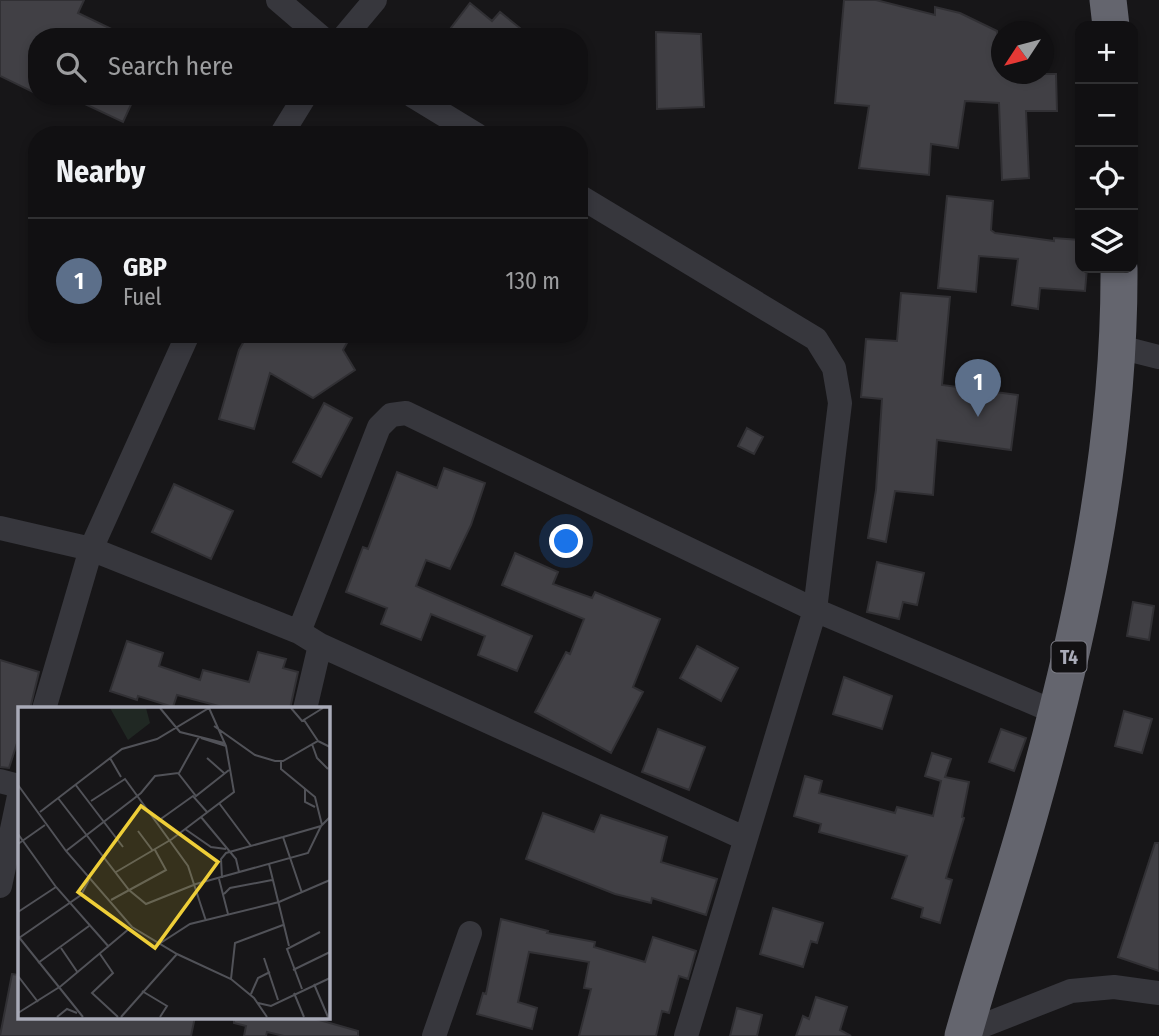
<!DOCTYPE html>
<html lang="en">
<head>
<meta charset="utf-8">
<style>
  :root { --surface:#111012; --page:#1e1e20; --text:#f1f3f6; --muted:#9c9d9f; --line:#303032; --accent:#d93025 }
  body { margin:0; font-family:"Fira Sans Condensed",sans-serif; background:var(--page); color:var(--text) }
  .controls { position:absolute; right:21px; top:21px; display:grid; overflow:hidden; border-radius:14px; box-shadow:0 4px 10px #0003 }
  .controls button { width:63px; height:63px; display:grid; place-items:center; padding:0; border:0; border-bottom:2px solid var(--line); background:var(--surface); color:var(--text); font:35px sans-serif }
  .compass { position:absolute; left:991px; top:21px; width:63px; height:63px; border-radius:50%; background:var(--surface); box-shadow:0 4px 10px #0003; rotate:234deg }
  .you { position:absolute; left:567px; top:542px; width:24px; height:24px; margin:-18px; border:5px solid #fff; border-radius:50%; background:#1a73e8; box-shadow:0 0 0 10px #1a73e833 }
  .badge { display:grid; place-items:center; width:46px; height:46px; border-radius:50%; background:var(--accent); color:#fff; font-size:23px; font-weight:700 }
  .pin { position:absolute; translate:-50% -58px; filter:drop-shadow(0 2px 4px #0008) }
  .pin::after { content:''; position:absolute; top:37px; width:24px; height:21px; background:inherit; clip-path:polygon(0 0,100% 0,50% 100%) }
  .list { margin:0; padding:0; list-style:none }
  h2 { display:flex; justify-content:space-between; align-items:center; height:91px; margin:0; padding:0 28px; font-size:30px }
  h2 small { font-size:23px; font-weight:400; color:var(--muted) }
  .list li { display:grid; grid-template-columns:46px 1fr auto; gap:21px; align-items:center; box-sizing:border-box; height:126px; padding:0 28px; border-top:2px solid var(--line) }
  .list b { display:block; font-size:26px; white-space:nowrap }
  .list p { margin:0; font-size:23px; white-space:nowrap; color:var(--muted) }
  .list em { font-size:23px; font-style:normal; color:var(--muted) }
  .icon { flex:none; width:38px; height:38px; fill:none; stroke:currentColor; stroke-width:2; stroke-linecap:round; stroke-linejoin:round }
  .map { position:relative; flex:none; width:1159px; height:1036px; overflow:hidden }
  .search { position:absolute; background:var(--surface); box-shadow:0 4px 10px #0003; left:28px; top:28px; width:560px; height:77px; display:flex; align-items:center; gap:18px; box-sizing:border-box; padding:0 24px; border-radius:28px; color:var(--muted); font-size:26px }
  .panel { position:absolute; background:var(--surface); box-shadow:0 4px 10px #0003; left:28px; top:126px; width:560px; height:217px; border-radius:28px }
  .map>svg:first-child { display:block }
  .building { fill:#414045; stroke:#313034; stroke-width:2 }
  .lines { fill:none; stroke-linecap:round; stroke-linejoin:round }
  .minor { stroke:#37373d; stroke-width:24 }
  .highway { stroke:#64656e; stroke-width:37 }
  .labels { text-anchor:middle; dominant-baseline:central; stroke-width:7; stroke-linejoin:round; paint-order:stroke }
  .shield { fill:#121113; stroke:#7c7d86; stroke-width:2 }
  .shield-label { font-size:19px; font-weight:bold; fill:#a9abb8 }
  .inset-road { fill:none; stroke:#515258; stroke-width:2 }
  .view { fill:#eece38; fill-opacity:0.15; stroke:#eece38; stroke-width:3.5 }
  .inset-edge { fill:none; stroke:#a9abb8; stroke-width:3.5 }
</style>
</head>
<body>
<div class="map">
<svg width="1159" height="1036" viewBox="0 0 1159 1036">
  <rect width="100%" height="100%" fill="#171618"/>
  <!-- building -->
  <path class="building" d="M0,0H84L78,13L128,37H37V94L0,76Z
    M844,0H876L935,15V7L960,13L997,31L1002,74H1056L1057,111H1026L1029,178L1002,180L999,103L965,101L958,148L931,144L929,175L859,168L869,106L835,103Z
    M470,3L492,21L500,12L531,37H444Z
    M656,32L701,34L704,107L657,109Z
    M68,96H135L123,122Z
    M947,196L993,201L991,230L995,233L1054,241V238L1080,240V268H1087L1085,291L1040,288L1038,309L1012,305L1018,259L979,256L976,292L938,288Z
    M901,293L950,297L942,385L1018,395L1011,450L937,440L933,495L895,491L886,542L868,538L876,490L882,399L861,397L866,339L897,341Z
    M248,334H352L343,350L355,370L313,398L270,373L254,429L219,419L239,350Z
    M324,403L352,418L321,477L293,462Z
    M747,428L763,437L754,454L738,446Z
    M444,468L485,483L471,525L450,569L426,560L416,586L532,636L517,671L478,655L485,636L431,614L421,640L381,624L387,608L346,592L363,547L368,549L397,472L437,488Z
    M174,484L233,511L211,559L152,532Z
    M515,553L558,572L553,584L592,598L595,592L660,619L633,687L643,692L611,753L535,712L566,652L570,654L584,619L502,585Z
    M877,562L924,573L917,605L903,602L899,619L867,612Z
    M1133,602L1154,606L1149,640L1127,636Z
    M127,641L163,653L159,666L200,680L203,670L249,682L258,652L286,659L283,668L298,672L290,709H230L177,695L173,707L138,696L137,700L110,691Z
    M697,646L738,668L721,701L680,678Z
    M0,660L39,672L30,709H19V737L9,768L0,767Z
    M844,677L892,696L882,729L833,714Z
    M1124,711L1152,719L1142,753L1115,746Z
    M658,729L705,747L689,790L642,772Z
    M1001,729L1026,738L1014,771L989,762Z
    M932,753L951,759L945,777L969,782L962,817L964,818L946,878L952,880L940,923L921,917L923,908L892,898L907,856L819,832L821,824L794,816L805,776L822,781L819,793L895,813L897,807L933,816L941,781L925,776Z
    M543,813L594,832L601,815L667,837L661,862L717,879L706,915L652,898L651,903L615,894L526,859Z
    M1155,843H1159V971L1118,957Z
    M773,908L823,923L817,943L811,941L803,967L760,954Z
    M501,919L548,931L547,933L595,942L594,947L645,962L653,937L696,951L688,979L679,976L669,1013L662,1011L656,1036H579L591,989L584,988L589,962L529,952L518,1002L537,1008L532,1029L477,1014L483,993L486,994Z
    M12,974L19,975V1017H195L191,1036H0Z
    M816,997L847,1007L840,1030L851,1036H796L803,1016L809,1019Z
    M737,1008L762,1015L757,1036H730Z
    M234,1017H309L358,1031V1036H284L267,1032L266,1036H244L246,1026L234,1023Z"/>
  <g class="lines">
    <!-- minor -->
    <path class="minor" d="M278,0L321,37
      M344,37L375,0
      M413,96L477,135
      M281,135L305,96
      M579,196L816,339L834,368L840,403L815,610L686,1036
      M1119,347L1159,357
      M0,528L91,549L299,632L320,645L744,838
      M299,632L379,427L391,415L406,413L815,610L1057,713
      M44,709L91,549L188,334
      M305,709L320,645
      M0,781L19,786
      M0,886L19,796
      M964,1033L1071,991L1114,987L1159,993
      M434,1036L470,933"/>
    <!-- highway -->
    <path class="highway" d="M1108,0L1111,26
      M963,1036C984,961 1009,887 1030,812C1080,635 1120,452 1119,268"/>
  </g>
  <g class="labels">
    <!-- shield labels -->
    <rect class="shield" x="1051.5" y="641.5" width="35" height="31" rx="5"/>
    <g class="shield-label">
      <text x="1069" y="657">T4</text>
    </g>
  </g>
  <!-- overview -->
  <g transform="translate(18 707)">
    <rect width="312" height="312" fill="#171618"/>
    <path d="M92,1H128L132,16L110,33Z" fill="#202823"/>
    <path class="inset-road" d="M142,1L162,25L206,36M273,1L284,14L305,1M286,13L300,34M196,19L237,48L257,54H265L300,34L312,40M183,31L208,39M294,37L299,51L310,62M92,51L103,70M189,51L206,66M263,54V62L297,90L304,118M161,66L181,30M57,77L105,140M0,78L48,144L114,220L159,247L213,272L236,291L249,310M287,82V95L297,100M40,91L111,183L128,197L178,177L290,146L303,119M73,94L107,72L170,159L188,214M201,96L233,139M22,105L104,42L139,32L191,1L208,39L216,85L154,132L98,165M183,110L218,152L221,165M140,114L175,89L189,105M167,122L193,140L208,142M120,124L135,144M0,127L38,180L91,240M265,130L303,119L312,110M0,137L27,118M48,144L123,86L137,69L160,66L178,89L211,63M251,157L271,239M204,171L203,152L208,146L265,130L284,186M201,172L210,207M206,187L212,181L254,173M93,193L148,163L137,143M0,205L38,180M0,229L65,310M1,231L63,188L71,173M141,237L172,217L261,195L312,173M43,241L60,266M82,247L95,266L74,286L100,310M246,251L260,293M20,256L71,219M275,263L312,245M0,269L20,295M213,272L217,236L265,218M296,277L310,310M284,282L269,242L302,225M124,284L149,299L142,310M276,286L286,310M233,287L240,271L252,265M240,296L253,299L312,271M0,306L43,279L112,221M39,310L49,302L59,306M103,310L159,247"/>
    <path class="view" d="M123,99L200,155L137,241L60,185Z"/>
    <rect width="312" height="312" class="inset-edge"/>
  </g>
</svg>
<div class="controls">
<button>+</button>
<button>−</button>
<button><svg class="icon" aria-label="locate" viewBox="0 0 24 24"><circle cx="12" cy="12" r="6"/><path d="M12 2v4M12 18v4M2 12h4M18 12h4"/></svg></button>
<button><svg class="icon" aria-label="layers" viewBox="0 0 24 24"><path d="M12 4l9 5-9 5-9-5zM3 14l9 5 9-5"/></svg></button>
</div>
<svg class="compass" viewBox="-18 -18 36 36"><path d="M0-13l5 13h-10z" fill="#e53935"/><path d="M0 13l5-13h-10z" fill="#9c9d9f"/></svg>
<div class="you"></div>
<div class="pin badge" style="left:978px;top:417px;background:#5c6f8a">1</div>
<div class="search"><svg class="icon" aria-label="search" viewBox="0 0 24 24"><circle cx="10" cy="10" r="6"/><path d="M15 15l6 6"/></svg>Search here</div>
<section class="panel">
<h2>Nearby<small></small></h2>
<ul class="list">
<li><span class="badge" style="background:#5c6f8a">1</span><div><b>GBP</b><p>Fuel</p></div><em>130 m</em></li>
</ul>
</section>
</div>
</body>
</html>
